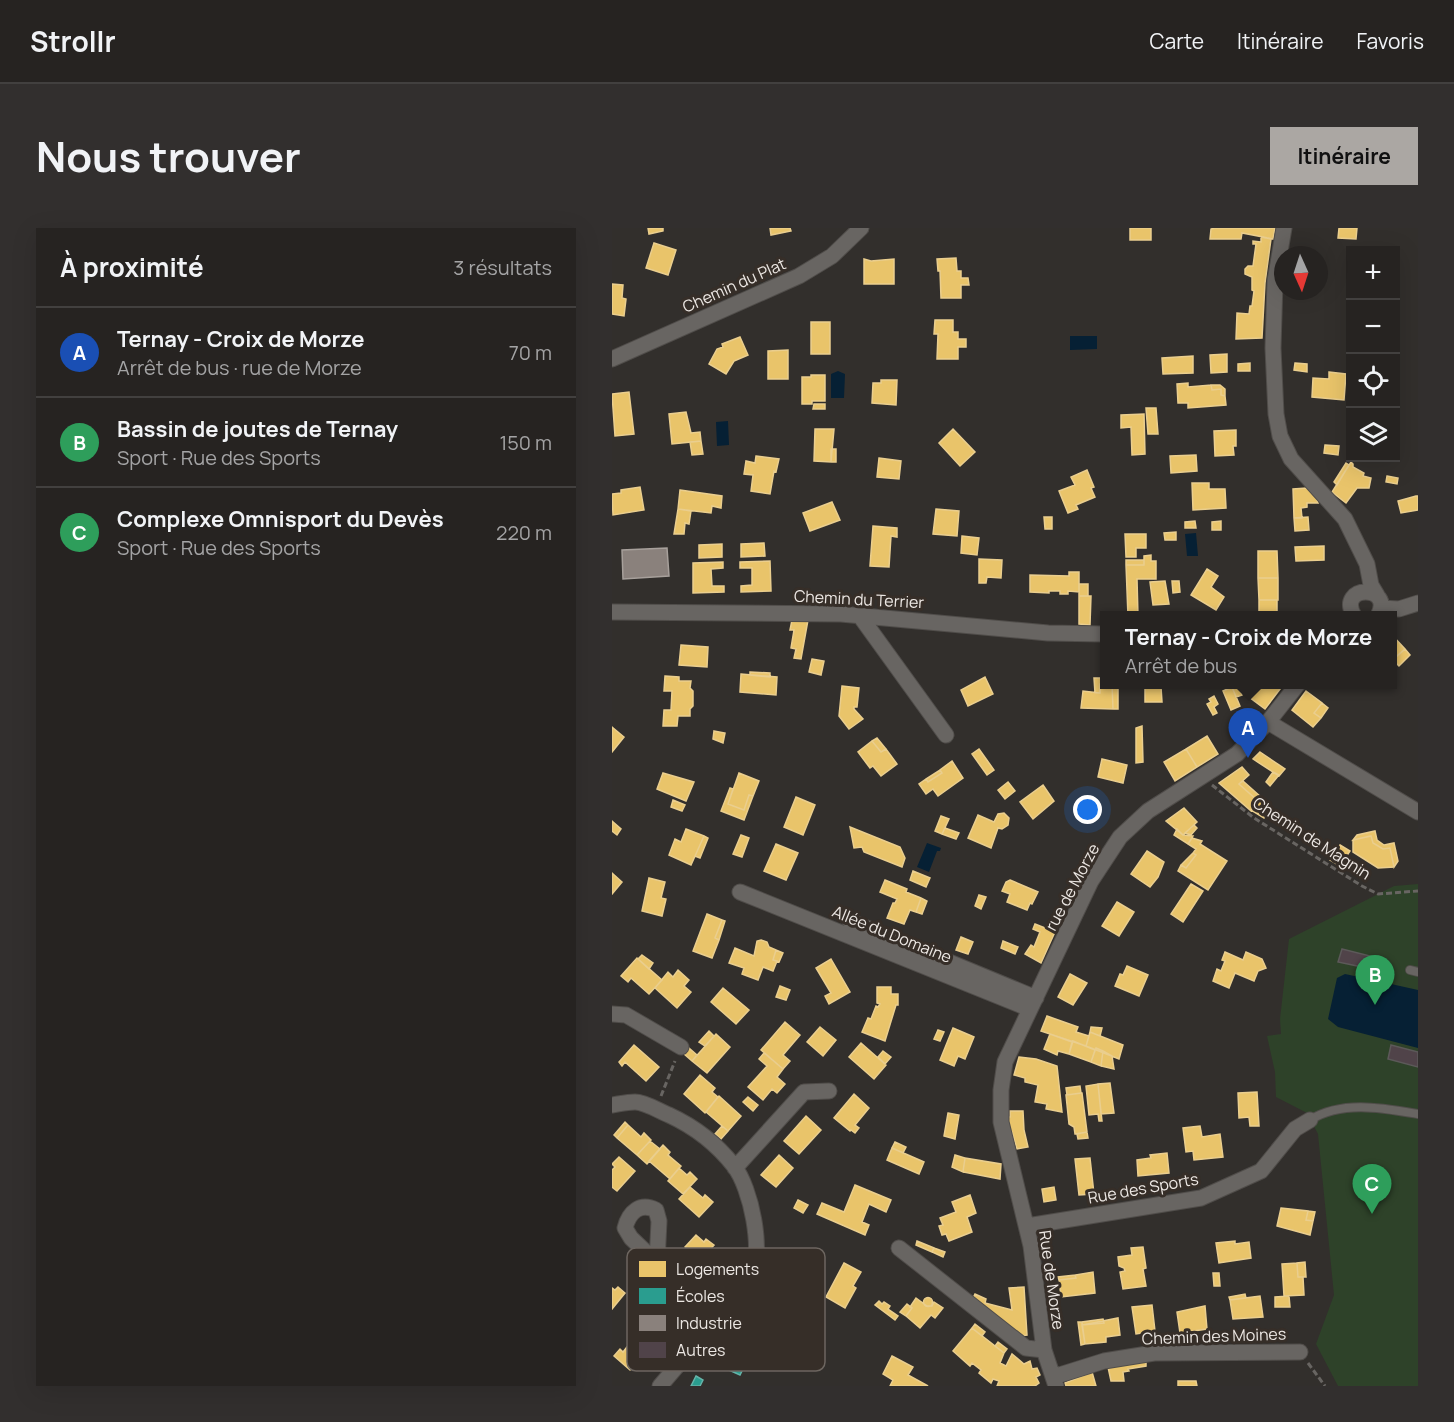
<!DOCTYPE html>
<html lang="fr">
<head>
<meta charset="utf-8">
<style>
  :root { --surface:#262321; --page:#322f2e; --text:#f1f3f6; --muted:#a4a4a5; --line:#42403f; --accent:#aba7a3 }
  body { margin:0; font-family:Manrope,sans-serif; background:var(--page); color:var(--text) }
  .controls { position:absolute; right:18px; top:18px; display:grid; overflow:hidden; border-radius:0px; box-shadow:0 6px 24px #0002 }
  .controls button { width:54px; height:54px; display:grid; place-items:center; padding:0; border:0; border-bottom:2px solid var(--line); background:var(--surface); color:var(--text); font:30px sans-serif }
  .compass { position:absolute; left:662px; top:18px; width:54px; height:54px; border-radius:50%; background:var(--surface); box-shadow:0 6px 24px #0002; rotate:177deg }
  .you { position:absolute; left:476px; top:582px; width:21px; height:21px; margin:-15px; border:4px solid #fff; border-radius:50%; background:#1a73e8; box-shadow:0 0 0 9px #1a73e833 }
  .badge { display:grid; place-items:center; width:39px; height:39px; border-radius:50%; background:var(--accent); color:#fff; font-size:20px; font-weight:700 }
  .pin { position:absolute; translate:-50% -50px; filter:drop-shadow(0 2px 3px #0008) }
  .pin::after { content:''; position:absolute; top:32px; width:21px; height:18px; background:inherit; clip-path:polygon(0 0,100% 0,50% 100%) }
  .popup { position:absolute; left:488px; top:383px; width:297px; height:78px; box-sizing:border-box; display:grid; place-content:center; border-radius:0px; background:var(--surface); filter:drop-shadow(0 2px 4px #0005); font-size:20px; white-space:nowrap; color:var(--muted) }
  .popup b { font-size:22px; color:var(--text) }
  .popup::after { content:''; position:absolute; left:50%; top:100%; margin-left:-12px; border:12px solid transparent; border-top-color:var(--surface) }
  .list { margin:0; padding:0; list-style:none }
  h2 { display:flex; justify-content:space-between; align-items:center; height:78px; margin:0; padding:0 24px; font-size:26px }
  h2 small { font-size:20px; font-weight:400; color:var(--muted) }
  .list li { display:grid; grid-template-columns:39px 1fr auto; gap:18px; align-items:center; box-sizing:border-box; height:90px; padding:0 24px; border-top:2px solid var(--line) }
  .list b { display:block; font-size:22px; white-space:nowrap }
  .list p { margin:0; font-size:20px; white-space:nowrap; color:var(--muted) }
  .list em { font-size:20px; font-style:normal; color:var(--muted) }
  .icon { flex:none; width:33px; height:33px; fill:none; stroke:currentColor; stroke-width:2; stroke-linecap:round; stroke-linejoin:round }
  .map { position:relative; flex:none; width:806px; height:1158px; overflow:hidden; border-radius:0px }
  header { display:flex; align-items:center; gap:36px; box-sizing:border-box; height:84px; padding:0 30px; background:var(--surface); border-bottom:2px solid var(--line) }
  header strong { font-size:28px }
  nav { display:flex; gap:33px; margin-inline-start:auto; font-size:21px }
  .intro { display:flex; align-items:center; justify-content:space-between; box-sizing:border-box; height:144px; padding:0 36px }
  h1 { margin:0; font-size:42px }
  .button { padding:15px 27px; border-radius:0px; background:var(--accent); color:#111; font-size:21px; font-weight:700 }
  main { display:flex; gap:36px; padding:0 36px }
  aside { flex:1; background:var(--surface); border-radius:0px; box-shadow:0 6px 24px #0002 }
  .map>svg:first-child { display:block }
  .green { fill:#2e4229 }
  .water { fill:#062034 }
  .homes { fill:#e9c46a; stroke:#eace8e; stroke-width:1.5 }
  .schools { fill:#2a9d8f; stroke:#64b3a8; stroke-width:1.5 }
  .industry { fill:#8a817c; stroke:#a7a09b; stroke-width:1.5 }
  .building { fill:#504349; stroke:#5c5959; stroke-width:1.5 }
  .lines { fill:none; stroke-linecap:round; stroke-linejoin:round }
  .lane-casing { stroke:#504d4a; stroke-width:10 }
  .street-casing { stroke:#504d4a; stroke-width:17 }
  .path { stroke:#686562; stroke-width:3; stroke-dasharray:6 3; stroke-linecap:butt }
  .lane { stroke:#686562; stroke-width:8 }
  .street { stroke:#686562; stroke-width:15 }
  .labels { text-anchor:middle; dominant-baseline:central; stroke-width:6; stroke-linejoin:round; paint-order:stroke }
  .street-label { font-size:16px; fill:#ece7e3; stroke:#362e28 }
  .key { fill:#362e28; stroke:#6d6660; stroke-width:1.5 }
  .key-label { font-size:16px; fill:#ece7e3 }
</style>
</head>
<body>
<header>
<strong>Strollr</strong>
<nav><a>Carte</a><a>Itinéraire</a><a>Favoris</a></nav>
</header>
<div class="intro"><h1>Nous trouver</h1><a class="button">Itinéraire</a></div>
<main>
<aside>
<h2>À proximité<small>3 résultats</small></h2>
<ul class="list">
<li><span class="badge" style="background:#1a4fb4">A</span><div><b>Ternay - Croix de Morze</b><p>Arrêt de bus · rue de Morze</p></div><em>70 m</em></li>
<li><span class="badge" style="background:#2e9e5b">B</span><div><b>Bassin de joutes de Ternay</b><p>Sport · Rue des Sports</p></div><em>150 m</em></li>
<li><span class="badge" style="background:#2e9e5b">C</span><div><b>Complexe Omnisport du Devès</b><p>Sport · Rue des Sports</p></div><em>220 m</em></li>
</ul>
</aside>
<div class="map">
<svg width="806" height="1158" viewBox="0 0 806 1158">
  <rect width="100%" height="100%" fill="#322f2c"/>
  <!-- green -->
  <path class="green" d="M806,656V1158H726L704,1116L722,1067L706,906L695,885L664,869L663,844L655,808L669,806L668,791L677,711L782,658Z"/>
  <!-- water -->
  <path class="water" d="M458,108H485V121L458,122Z
    M226,143L233,146L232,170H219V146Z
    M116,193L117,217L105,218L104,194Z
    M584,305L586,328H575L573,306Z
    M315,615L329,620L328,623H325L317,644L305,639Z
    M763,743L781,747L779,756L806,762V820L726,799L716,791L725,750L733,746L761,752Z"/>
  <!-- homes -->
  <path class="homes" d="M36,0H51V3L37,6Z
    M158,0H178L179,3L159,7Z
    M518,0H539V12H518Z
    M603,0H663L661,11L630,5L629,11H598L599,1Z
    M727,0H745L744,11L726,10Z
    M649,9L659,11L653,55L650,110L624,111L625,85L637,86L638,78H640L642,63L640,62V49L633,46V41L636,38H641L644,16H641V13L649,14Z
    M42,15L64,22L56,47L34,40Z
    M344,30L345,43H349V50H356L357,57H349V70H329L328,43H326L325,31Z
    M252,31L259,33L282,31V56H252Z
    M0,56L11,57L10,70L14,71L12,88L0,86Z
    M323,92H341V104H346V111H354V119H346V131H325L326,106H322Z
    M199,94H218V126H199Z
    M128,109L136,127L122,133L114,146L97,136L105,121L111,119L110,116Z
    M176,122V151H156V123Z
    M615,126V144L599,145L598,127Z
    M581,128V145L551,146L550,130Z
    M638,135V143H626V136Z
    M683,135L695,136V144L682,142Z
    M717,144L734,146L732,172L700,169L701,150L717,151Z
    M199,147H213V173H200V176H190V149H199Z
    M269,152H285L284,177L260,175L261,155H269Z
    M576,155V159L599,157L600,162L609,161V167L613,168L614,177L576,180V175H566L565,156Z
    M599,157H608L613,161V168L609,167V161L600,162Z
    M17,164L22,206L3,208L0,166Z
    M202,176H213V181H201Z
    M534,180H544L546,206H536Z
    M74,184L79,205L88,204L89,213L60,216L57,186Z
    M532,186L533,226L520,227L519,199L509,200V187Z
    M203,201H222L219,234L202,233Z
    M341,201L363,224L348,238L327,215Z
    M624,202V218H621L622,227L603,228L602,203Z
    M89,213L91,226L80,227L78,214Z
    M713,217L727,218L726,227L712,225Z
    M219,221H224V234H219Z
    M584,227L585,243L559,245L558,228Z
    M144,228L167,231L164,244L162,243L158,266L139,263L141,247L132,246L134,233L143,235Z
    M267,230L289,233L287,251L265,249Z
    M739,234L741,236V239L752,245L751,248L759,250L757,260H745L734,275L720,264Z
    M734,235L737,237L725,257L722,254Z
    M475,242L482,259L479,260L483,269L464,277L466,281L456,285L447,263L463,257L459,249Z
    M775,248L786,250L785,256L774,254Z
    M580,255H597V261H613L614,280L581,282Z
    M28,259L32,282L1,287L0,266L9,265V262Z
    M695,260L703,267L706,275H695V279L689,280L690,290H682L681,261Z
    M68,262L110,268L109,280L100,278L99,285L66,281Z
    M804,268H806V282L789,285L786,273Z
    M220,274L228,292L198,303L191,285Z
    M66,281L79,283L77,296L73,295L72,306H62Z
    M324,281L347,283L345,308L321,306Z
    M432,289H440V301H433Z
    M696,289L697,302L683,303L682,290Z
    M583,293L584,300H573V294Z
    M609,293V302H600V294Z
    M261,298L285,300V309L279,308L277,339L258,338Z
    M564,304V312H553L552,305Z
    M513,306H534V320H524V329H514Z
    M350,308L367,310L365,327L349,325Z
    M152,315L153,328L129,329V316Z
    M110,316V329L87,330V317Z
    M712,318V332L684,333L683,319Z
    M646,323H665L666,350H646Z
    M539,327V333H544V351H525L526,388H516L514,337H532V328Z
    M367,331L390,332L389,350L375,349L374,355H367Z
    M514,332H532V337H514Z
    M158,333L159,363L129,364V358L140,357V340H128V334Z
    M111,334V340L99,341L100,358H112V364L81,365V335Z
    M595,341L606,348L599,359L612,369L604,382L579,367Z
    M457,344H467V364L456,363V366H448V363H437V365L418,364V347L457,348Z
    M646,350H666V372H647Z
    M553,353L557,376L541,377L538,354Z
    M560,353H567L568,364L561,365Z
    M467,356H476V368H467Z
    M467,368H479L478,397L467,396Z
    M647,372H665V388H647Z
    M180,392H196L189,431L182,430L184,421L179,420L182,402H178Z
    M780,407L793,421L780,432Z
    M69,417L96,419L95,439L67,437Z
    M793,421L798,427L787,438L781,432Z
    M200,431L212,433L209,447L197,444Z
    M138,444L158,445V449L138,447Z
    M129,446L165,449L164,467L128,464Z
    M53,448L67,449V453H79L78,460L81,463V478L78,481V488H66L65,498H51L52,482H59L60,463H52Z
    M373,449L381,466L356,478L349,462Z
    M482,450H492V455L488,456V465H483Z
    M488,456H500L501,481L469,480L471,463L488,465Z
    M500,456H506V481H501Z
    M533,456H553V460L549,459L550,474H533Z
    M640,456H662L668,461L653,481L633,466Z
    M626,457L630,467L624,469L620,459Z
    M230,458L247,460L245,479H242V481L251,491L237,501L227,488Z
    M620,459L628,478L619,482L611,463Z
    M694,463L710,475L702,485L709,490L701,499L680,482Z
    M602,468L606,476L602,479L605,485L601,487L595,476L599,474L597,471Z
    M710,475L716,480L709,490L702,485Z
    M530,498L531,534L524,535V500Z
    M0,499L12,509L0,524Z
    M102,503L113,505L111,515L101,511Z
    M595,508L606,526L585,539L574,521Z
    M265,510L274,521L269,524L260,513Z
    M260,513L269,524L274,521L285,536L269,548L261,538L258,540L246,524Z
    M367,521L382,542L375,547L360,526Z
    M574,521L585,539L563,553L552,534Z
    M648,524L673,541L667,548L641,531Z
    M490,531L515,537L511,555L486,549Z
    M340,533L351,550L326,568L321,561L314,566L307,556L314,551L316,554L330,545L328,542Z
    M630,539L637,547L627,556L646,573L639,583L607,555Z
    M328,542L330,545L316,554L314,551Z
    M661,544L667,547L658,558L654,554Z
    M51,545L82,554L74,573L45,561Z
    M127,545L147,553L141,568L137,567L132,582L116,576Z
    M631,553L649,569L646,573L627,556Z
    M396,554L403,563L393,571L386,562Z
    M431,557L442,573L421,591L408,574Z
    M118,560L121,561L116,576L132,582L137,567L141,568L132,592L109,583Z
    M184,569L203,577L191,607L172,599Z
    M648,571L659,580L652,590L639,582Z
    M61,572L73,577L70,583L59,579Z
    M572,580L585,594L571,607L554,593Z
    M392,585L397,590L396,597L390,601L386,600L379,620L356,610L366,587L382,594L386,586Z
    M329,588L337,591L330,606L323,603Z
    M0,593L9,601L5,607L0,603Z
    M582,597L585,600L579,607L573,605Z
    M238,599L288,619L293,630L290,639L252,624L250,619L242,620Z
    M333,600L347,605L344,611L330,606Z
    M74,601L92,608L79,637L57,627L63,611L69,614Z
    M565,601L571,607L581,608L576,616L562,607Z
    M763,603L765,612L772,617L782,615L786,633L782,639L778,620L771,621L761,615L759,608L741,612L745,607Z
    M129,607L137,610L130,629L121,626Z
    M92,608L96,610L88,630L83,628Z
    M759,608L761,615L771,621L778,620L782,639L766,640L741,624V612Z
    M580,610L590,613L588,616L615,633L596,662L566,643L569,637L574,640L584,627L581,625L584,621L576,616Z
    M164,616L186,625L174,652L152,643Z
    M728,617L738,623L728,638L718,632Z
    M535,623L552,634L546,649L538,659L519,646Z
    M581,625L584,627L574,640L569,637Z
    M301,643L318,650L314,659L298,652Z
    M0,645L10,654L0,666Z
    M37,650L53,654L49,670L54,671L50,688L30,683Z
    M273,652L295,661L294,664L309,670L304,684L298,682L292,696L275,690L281,675H283L285,671L268,664Z
    M398,652L426,664L420,676L418,675L415,682L395,674L398,666L390,663L394,654Z
    M579,656L591,663L571,694L559,686Z
    M367,667L374,669L369,681L363,678Z
    M309,670L315,673L310,686L304,684Z
    M505,674L522,684L507,708L490,698Z
    M95,686L110,692L103,710L107,712L100,730L81,723Z
    M110,692L113,693L107,712L103,710Z
    M423,696L443,704L429,735L413,726L419,717L422,719L428,704L421,701Z
    M349,709L361,714L356,726L344,722Z
    M149,712L155,714L157,719L164,722L161,732L165,733L161,743L151,739L146,752L130,746L132,740L117,735L123,720L142,728L145,713Z
    M391,713L406,719L403,726L389,720Z
    M164,722L171,725L167,734L161,732Z
    M613,724L631,732L634,724L650,731L654,740L646,743L642,753L623,745L617,760L601,753L605,741L609,743L613,733L610,732Z
    M30,727L41,735L37,741L26,731Z
    M25,730L50,752L37,766L19,750L16,754L9,748Z
    M219,731L238,764L217,776L213,768L219,765L204,740Z
    M515,738L536,747L527,768L503,758L508,746L511,747Z
    M66,742L77,752L72,758L79,764L65,780L43,760L56,744L61,749Z
    M458,746L475,755L461,777L446,769Z
    M168,758L178,762L174,772L164,769Z
    M265,759H279V766H286V777H284L273,813L250,804L256,790L259,791L264,778L266,779L268,776L265,775Z
    M111,760L137,782L124,796L99,774Z
    M435,788L466,799L464,804L477,808L474,818L429,803Z
    M173,794L188,807L171,827L178,833L171,841L149,822Z
    M208,799L224,812L211,828L195,814Z
    M479,799L490,800L488,808L478,804Z
    M341,800L362,809L353,831L346,828L342,838L328,832Z
    M326,802L332,804L328,813L322,811Z
    M97,803L102,808L93,818L87,814Z
    M478,804L511,817L507,831L474,818Z
    M104,806L118,819L95,845L80,833Z
    M438,806L460,814L457,826L446,823L445,827L432,821Z
    M461,813L483,822L479,834L457,826Z
    M249,815L274,837L262,851L237,829Z
    M22,817L47,839L34,853L13,834L10,838L7,834Z
    M77,820L85,827L80,833L72,826Z
    M484,820L491,823L489,838L479,834Z
    M271,823L279,829L273,836L266,829Z
    M491,823L500,828L502,841L489,838Z
    M152,825L171,841L165,849L173,856L165,865L160,861L151,872L136,859L155,838L147,831Z
    M407,829L424,831L445,838L450,884L434,881L435,876L423,874L426,857L413,854V850L402,847Z
    M88,847L103,860L100,864L106,869L93,885L72,866Z
    M498,855L502,885L489,886L486,856Z
    M486,856L490,893H487L486,886L477,887L474,858Z
    M468,858L469,865L455,867L454,860Z
    M645,864L647,898H638L637,889L627,890L626,865Z
    M470,865L475,904L463,906L462,899L457,896L454,867Z
    M242,866L257,880L243,897L247,900L243,905L239,902L238,903L222,890Z
    M107,868L129,888L116,903L94,884Z
    M136,869L146,877L141,883L131,874Z
    M398,883H411L412,902L416,919L405,921L400,904H398L396,889H398Z
    M336,885L347,887L343,911L332,908Z
    M194,888L209,902L187,926L172,913Z
    M13,894L16,897L5,910L2,907Z
    M16,897L29,909L32,905L39,912L25,927L5,910Z
    M110,898L116,903L109,911L103,906Z
    M588,898L590,909L608,906L611,929L582,932L581,923L574,924L571,900Z
    M475,904L476,910L466,911L465,906Z
    M38,913L48,921L35,936L25,927Z
    M283,914L294,919L291,925L280,920Z
    M51,917L58,924L56,927L69,938L58,951L37,933Z
    M280,920L312,934L307,946L275,932Z
    M555,925L557,945L526,948L525,932L539,930L538,927Z
    M167,927L181,940L164,959L149,947Z
    M343,927L353,930L351,944L340,939Z
    M7,929L23,943L5,963L0,959V942L3,939L0,936Z
    M353,930L389,936L388,951L351,944Z
    M478,930L482,966L467,967L463,931Z
    M67,940L75,947L78,944L85,951L71,966L56,953Z
    M243,957L279,972L274,984L257,976L250,994L257,997L253,1007L205,986L210,975L232,984Z
    M78,959L91,970L93,967L101,974L87,989L67,971Z
    M442,959L444,972L432,974L430,961Z
    M358,967L364,985L355,989L360,1004L337,1013L334,1006L330,1007L327,998L331,997L328,990L344,984L340,974Z
    M186,972L196,977L191,985L182,980Z
    M669,980L696,983L694,992L701,993L698,1007L665,998Z
    M696,983L703,984L701,993L694,992Z
    M84,1007L92,1014L94,1011L102,1017L88,1033L73,1019Z
    M305,1013L322,1020L320,1024L304,1017Z
    M623,1013V1016L637,1014L639,1030L607,1035L604,1015Z
    M531,1019L534,1040L531,1041L534,1058L511,1061L508,1044L513,1043L512,1040L507,1038L506,1029L520,1027L519,1020Z
    M322,1020L333,1024L331,1029L320,1024Z
    M97,1023L109,1034L112,1032L119,1038L106,1054L85,1036Z
    M81,1027L88,1033L83,1038L77,1033Z
    M693,1034L694,1049H686L685,1035Z
    M232,1035L249,1044L241,1058L244,1060L233,1080L214,1069Z
    M685,1035L686,1049H691L692,1067L672,1068L670,1036Z
    M171,1037L194,1049L185,1066L178,1062L179,1060L163,1052Z
    M481,1044L483,1065L449,1069L447,1052L464,1050L463,1047Z
    M601,1045H607L608,1058H602Z
    M463,1047L464,1050L447,1052L446,1049Z
    M6,1059L13,1065L0,1081V1060L3,1062Z
    M412,1059L415,1107L408,1108L361,1070L363,1066L374,1071L373,1075L400,1082L397,1060Z
    M633,1066L634,1070L618,1072L617,1069Z
    M648,1068L651,1089L621,1091L618,1072Z
    M677,1068L678,1079H663V1069Z
    M311.5 1074a4.5 4.5 0 1 1 9 0a4.5 4.5 0 1 1-9 0Z
    M304,1070L315,1078H320L322,1074L331,1080L323,1090L319,1087L308,1100L294,1088L300,1080L298,1079Z
    M50,1072L66,1086L49,1106L36,1095L47,1082L44,1080Z
    M267,1073L270,1076L272,1074L278,1078L276,1081L286,1088L283,1092L263,1077Z
    M295,1076L300,1080L294,1088L288,1084Z
    M540,1077L543,1103L524,1106L520,1079Z
    M593,1078L595,1101L568,1105L565,1084Z
    M506,1090L508,1107L494,1109V1114L473,1116L470,1097Z
    M491,1091L492,1095L470,1097V1094Z
    M466,1094H470L473,1116L469,1117Z
    M363,1096L373,1104L370,1108L360,1100Z
    M38,1097L51,1108L38,1124L22,1110L28,1103L31,1106Z
    M360,1100L392,1125L388,1135L394,1138L400,1126L412,1136L418,1133L420,1141L425,1140L428,1147L424,1149L427,1155L423,1158H385L387,1153L381,1151L379,1155L367,1145L369,1142L360,1135L358,1138L341,1123Z
    M554,1106L555,1116L543,1118L542,1108Z
    M22,1110L35,1121L18,1142L2,1128L8,1121L11,1124Z
    M386,1114L395,1121L392,1125L383,1118Z
    M280,1128L301,1139L296,1147L316,1158H278L281,1152L271,1146Z
    M534,1132V1138L516,1141L517,1143L511,1144L512,1153H499L496,1139Z
    M480,1144L484,1158H454L453,1155Z
    M566,1153H584L585,1158H566Z"/>
  <!-- schools -->
  <path class="schools" d="M128,1077L151,1089L148,1094L154,1097L148,1109L151,1111L135,1141L132,1139L128,1147L101,1135L102,1133L87,1125Z
    M84,1148L91,1152L88,1158H79Z"/>
  <!-- industry -->
  <path class="industry" d="M55,320L57,348L11,351L10,322Z"/>
  <!-- building -->
  <path class="building" d="M730,721L758,728L755,740L726,734Z
    M779,817L806,824V839L776,831Z"/>
  <g class="lines">
    <!-- lane casing -->
    <g class="lane-casing">
      <path id="lane" d="M798,742L806,744
        M698,892C730,872 771,880 806,886"/>
    </g>
    <!-- street casing -->
    <g class="street-casing">
      <path id="street" d="M672,0L663,53L661,120L664,186L668,208L679,231L733,291L755,336L759,357L765,367
        M0,131L187,48L220,28L249,0
        M769,380L787,381L806,375
        M0,384L229,386L436,405L492,406
        M248,388L334,507
        M742,388C724,356 783,356 766,388
        M656,494L806,584
        M128,664L418,781
        M238,693L424,770
        M0,786L14,787L69,819
        M0,877C7,876 15,874 23,874C33,874 47,883 57,887C83,899 104,915 122,938C139,960 152,1022 139,1048C131,1063 115,1079 101,1088
        M123,940L192,864L217,863
        M415,998L589,970L649,943L683,901L698,892
        M287,1020L414,1120L432,1122
        M45,1034L47,993L44,982C28,974 17,984 13,1000L19,1010L101,1088L95,1103L48,1158
        M441,1149L492,1133L542,1125L688,1124
        M444,1158L432,1122L419,1018L389,894V862L393,834L479,653L508,609L536,583L625,526L656,494L686,456"/>
    </g>
    <!-- path -->
    <path class="path" d="M600,557L642,590L750,658L766,666L806,663
      M49,868L63,833
      M696,1135L713,1158"/>
    <!-- lane -->
    <use href="#lane" class="lane"/>
    <!-- street -->
    <use href="#street" class="street"/>
  </g>
  <g class="labels">
    <!-- street labels -->
    <g class="street-label">
      <text transform="translate(122 57) rotate(-24)">Chemin du Plat</text>
      <text transform="translate(247 371) rotate(3)">Chemin du Terrier</text>
      <text transform="translate(700 610) rotate(33)">Chemin de Magnin</text>
      <text transform="translate(460 659) rotate(-62)">rue de Morze</text>
      <text transform="translate(280 706) rotate(22)">Allée du Domaine</text>
      <text transform="translate(531 960) rotate(-10)">Rue des Sports</text>
      <text transform="translate(440 1052) rotate(82)">Rue de Morze</text>
      <text transform="translate(602 1108) rotate(-2)">Chemin des Moines</text>
    </g>
  </g>
  <!-- legend -->
  <rect x="15" y="1020" width="198" height="123" rx="9" class="key"/>
  <rect x="27" y="1033" width="27" height="16" fill="#e9c46a"/>
  <rect x="27" y="1060" width="27" height="16" fill="#2a9d8f"/>
  <rect x="27" y="1087" width="27" height="16" fill="#8a817c"/>
  <rect x="27" y="1114" width="27" height="16" fill="#504349"/>
  <g class="key-label">
    <text x="64" y="1047">Logements</text>
    <text x="64" y="1074">Écoles</text>
    <text x="64" y="1101">Industrie</text>
    <text x="64" y="1128">Autres</text>
  </g>
</svg>
<div class="controls">
<button>+</button>
<button>−</button>
<button><svg class="icon" aria-label="locate" viewBox="0 0 24 24"><circle cx="12" cy="12" r="6"/><path d="M12 2v4M12 18v4M2 12h4M18 12h4"/></svg></button>
<button><svg class="icon" aria-label="layers" viewBox="0 0 24 24"><path d="M12 4l9 5-9 5-9-5zM3 14l9 5 9-5"/></svg></button>
</div>
<svg class="compass" viewBox="-18 -18 36 36"><path d="M0-13l5 13h-10z" fill="#e53935"/><path d="M0 13l5-13h-10z" fill="#a4a4a5"/></svg>
<div class="you"></div>
<div class="pin badge" style="left:636px;top:530px;background:#1a4fb4">A</div>
<div class="popup"><b>Ternay - Croix de Morze</b>Arrêt de bus</div>
<div class="pin badge" style="left:763px;top:777px;background:#2e9e5b">B</div>
<div class="pin badge" style="left:760px;top:986px;background:#2e9e5b">C</div>
</div>
</main>
</body>
</html>
